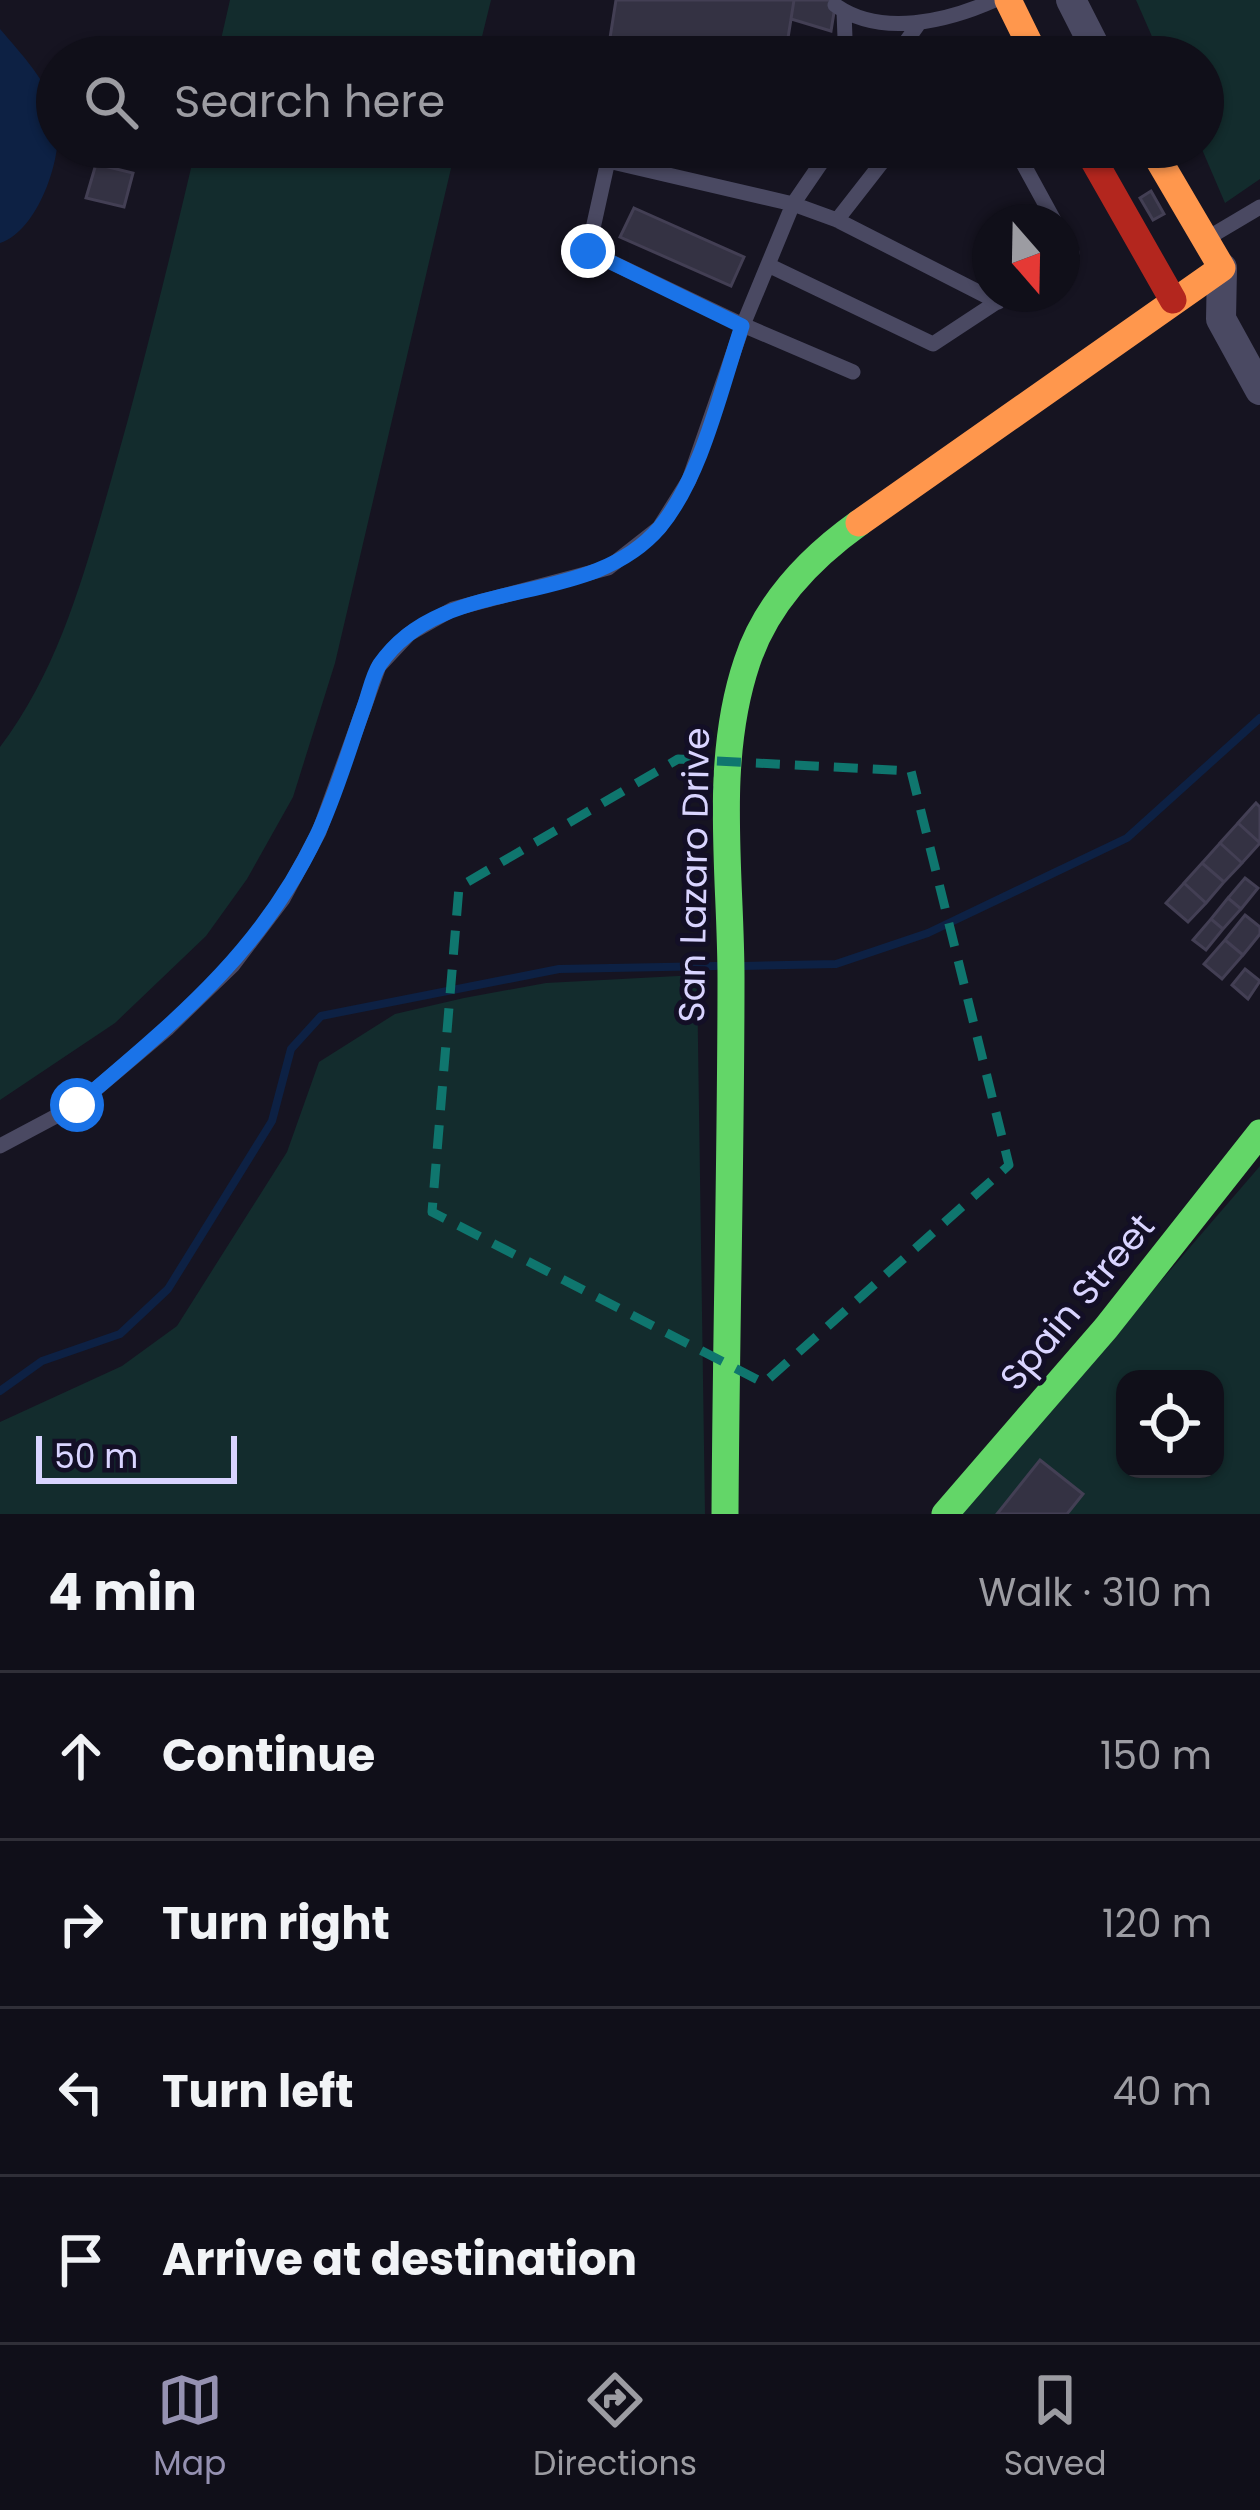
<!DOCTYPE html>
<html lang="en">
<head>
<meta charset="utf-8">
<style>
  :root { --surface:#100f19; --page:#191822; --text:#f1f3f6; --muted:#9c9ca2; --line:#302f38; --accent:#9591b1 }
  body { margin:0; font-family:Poppins,sans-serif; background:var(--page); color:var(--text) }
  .controls { position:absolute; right:36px; bottom:36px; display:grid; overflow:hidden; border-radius:24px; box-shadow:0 3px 9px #0004 }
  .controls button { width:108px; height:108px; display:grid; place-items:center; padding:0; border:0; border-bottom:3px solid var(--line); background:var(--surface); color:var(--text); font:60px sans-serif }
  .compass { position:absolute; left:972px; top:204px; width:108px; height:108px; border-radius:50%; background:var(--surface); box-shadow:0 3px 9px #0004; rotate:160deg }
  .scale { position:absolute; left:36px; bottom:30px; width:201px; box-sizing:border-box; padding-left:12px; border:6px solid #d9d4ff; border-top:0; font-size:33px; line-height:42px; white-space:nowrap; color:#d9d4ff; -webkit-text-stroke:9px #130f26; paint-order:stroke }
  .stop { position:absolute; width:36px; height:36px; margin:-27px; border:9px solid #1a73e8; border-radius:50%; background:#fff }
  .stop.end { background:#1a73e8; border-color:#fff; box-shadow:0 3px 12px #0008 }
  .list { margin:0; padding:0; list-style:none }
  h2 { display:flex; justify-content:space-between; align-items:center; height:156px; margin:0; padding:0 48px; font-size:51px }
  h2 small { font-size:39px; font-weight:400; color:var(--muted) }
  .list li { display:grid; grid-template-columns:78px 1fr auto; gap:36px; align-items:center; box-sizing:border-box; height:168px; padding:0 48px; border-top:3px solid var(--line) }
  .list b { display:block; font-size:45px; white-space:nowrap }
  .list em { font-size:39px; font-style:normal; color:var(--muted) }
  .icon { flex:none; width:66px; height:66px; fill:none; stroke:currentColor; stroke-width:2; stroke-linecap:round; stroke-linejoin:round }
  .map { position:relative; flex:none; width:1260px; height:1514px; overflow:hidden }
  .search { position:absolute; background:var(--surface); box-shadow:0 3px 9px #0004; left:36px; right:36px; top:36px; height:132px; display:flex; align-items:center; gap:30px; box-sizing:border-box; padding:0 42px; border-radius:66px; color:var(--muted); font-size:45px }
  .sheet { height:828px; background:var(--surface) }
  nav { display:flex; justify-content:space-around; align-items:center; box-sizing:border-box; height:168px; border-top:3px solid var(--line); background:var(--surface); font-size:33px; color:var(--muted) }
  nav a { display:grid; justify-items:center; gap:6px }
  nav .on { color:var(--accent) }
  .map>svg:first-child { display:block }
  .green { fill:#132c2d; fill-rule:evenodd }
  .water { fill:#0d2144 }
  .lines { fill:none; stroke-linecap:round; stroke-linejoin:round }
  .stream { stroke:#0d2144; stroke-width:8 }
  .building { fill:#343243; stroke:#433f54; stroke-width:3 }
  .lane { stroke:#4a4962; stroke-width:15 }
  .street { stroke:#4a4962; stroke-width:30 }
  .fast { stroke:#63d668; stroke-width:27 }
  .slow { stroke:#ff974d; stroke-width:27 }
  .jam { stroke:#b3261e; stroke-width:27 }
  .route { stroke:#1a73e8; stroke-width:15 }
  .marked { fill:none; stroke:#0f766e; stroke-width:9; stroke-dasharray:24 15; stroke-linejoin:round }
  .labels { text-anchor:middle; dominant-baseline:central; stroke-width:10; stroke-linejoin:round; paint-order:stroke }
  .street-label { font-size:36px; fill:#d9d4ff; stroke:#130f26 }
</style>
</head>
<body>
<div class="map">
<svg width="1260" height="1514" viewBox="0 0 1260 1514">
  <rect width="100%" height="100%" fill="#161421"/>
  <!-- green -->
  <path class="green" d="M230,0H491L477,57H217Z
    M1136,0H1260V179L1225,203L1201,147L1203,57H1161Z
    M196,147H456L335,663L293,797L247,879L206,936L115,1023L0,1100V747C60,668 85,571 112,477C143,368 170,258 196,147Z
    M697,975L705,1514H0V1422L122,1366L177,1326L287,1152L319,1062L395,1014L464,998L546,983Z
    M1260,1166V1514H960ZM1125,1379H1215V1469H1125Z"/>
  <!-- water -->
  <path class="water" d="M0,29C22,55 47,80 56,114C66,151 39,231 0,243Z"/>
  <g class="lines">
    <!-- stream -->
    <path class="stream" d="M743,966L836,964L928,933L1127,838L1260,718
      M0,1391L42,1361L120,1334L168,1289L272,1121L291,1049L321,1016L559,969L716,966"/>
  </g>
  <!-- building -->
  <path class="building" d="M616,0H794L785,57H607Z
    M794,0H836L831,31L791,19Z
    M96,164L133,173L124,207L86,198Z
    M1151,191L1164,214L1153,220L1140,198Z
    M634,208L744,257L731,286L620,237Z
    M1256,803L1260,807V843L1238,823Z
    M1238,823L1260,843L1242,863L1220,843Z
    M1220,843L1242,863L1224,882L1202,863Z
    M1202,863L1224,882L1206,903L1184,883Z
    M1245,878L1258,888L1241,909L1228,898Z
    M1184,883L1206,903L1188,922L1166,903Z
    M1228,898L1241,909L1223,929L1211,919Z
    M1245,915L1260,927V934L1243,955L1225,940Z
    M1211,919L1223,929L1206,950L1193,940Z
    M1225,940L1243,955L1222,979L1204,964Z
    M1245,969L1260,981L1248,999L1232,985Z
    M1040,1460L1083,1494L1067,1514H997Z"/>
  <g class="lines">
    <!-- lane -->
    <path class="lane" d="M835,5C881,38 948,21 995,0
      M840,57L845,38L844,12
      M895,57L920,22
      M611,147L588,251L743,325L853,372
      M1014,147L1055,222
      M608,161L793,204L837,220L998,302
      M837,220L894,147
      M1062,235L1072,253L1062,259
      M1206,239L1260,207
      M768,265L933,344L1009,294
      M0,1146L77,1105L167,1029L233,965L283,899L319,832L379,666L409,634L453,609L608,568L659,528L689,480L743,325L793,204L832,147"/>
    <!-- street -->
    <path class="street" d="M1071,0L1100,57
      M1222,268L1221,319L1260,390"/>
    <!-- fast -->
    <path class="fast" d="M725,1514C726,1335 731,1157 731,978C731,874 713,763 747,662C766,604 810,558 859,523
      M945,1514L1106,1328L1260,1133"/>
    <!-- slow -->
    <path class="slow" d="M1008,0L1036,57
      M859,523L1222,268L1151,147"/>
    <!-- jam -->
    <path class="jam" d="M1086,147L1173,300"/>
  </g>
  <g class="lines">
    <!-- route -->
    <path class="route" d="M77,1105C174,1022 261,953 317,835C336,795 349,749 364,707C369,694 372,676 380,664C444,571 588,612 660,527C702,476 721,388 742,326L588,251"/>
  </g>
  <!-- marked area -->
  <path class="marked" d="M678,759L911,771L1009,1165L764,1383L432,1212L459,887Z"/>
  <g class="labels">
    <!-- street labels -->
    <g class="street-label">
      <text transform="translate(694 875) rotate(-89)">San Lazaro Drive</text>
      <text transform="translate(1077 1302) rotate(-50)">Spain Street</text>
    </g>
  </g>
</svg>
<div class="controls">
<button><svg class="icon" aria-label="locate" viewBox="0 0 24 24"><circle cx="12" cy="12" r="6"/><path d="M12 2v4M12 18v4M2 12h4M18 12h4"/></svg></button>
</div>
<svg class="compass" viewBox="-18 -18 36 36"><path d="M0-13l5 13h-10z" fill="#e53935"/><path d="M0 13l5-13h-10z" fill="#9c9ca2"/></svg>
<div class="scale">50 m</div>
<div class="stop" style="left:77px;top:1105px"></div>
<div class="stop end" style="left:588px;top:251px"></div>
<div class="search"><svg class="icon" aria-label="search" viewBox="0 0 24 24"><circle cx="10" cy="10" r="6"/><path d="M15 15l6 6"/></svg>Search here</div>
</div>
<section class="sheet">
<h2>4 min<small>Walk · 310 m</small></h2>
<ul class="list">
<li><svg class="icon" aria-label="ahead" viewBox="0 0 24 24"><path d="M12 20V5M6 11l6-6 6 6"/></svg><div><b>Continue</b></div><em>150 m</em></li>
<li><svg class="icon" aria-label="right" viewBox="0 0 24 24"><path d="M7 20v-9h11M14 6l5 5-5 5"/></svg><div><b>Turn right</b></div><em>120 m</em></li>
<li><svg class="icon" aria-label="left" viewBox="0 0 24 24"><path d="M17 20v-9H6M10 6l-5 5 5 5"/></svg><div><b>Turn left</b></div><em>40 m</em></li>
<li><svg class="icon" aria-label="arrive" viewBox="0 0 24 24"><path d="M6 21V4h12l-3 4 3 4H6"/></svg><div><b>Arrive at destination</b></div></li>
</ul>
</section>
<nav>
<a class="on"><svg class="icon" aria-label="map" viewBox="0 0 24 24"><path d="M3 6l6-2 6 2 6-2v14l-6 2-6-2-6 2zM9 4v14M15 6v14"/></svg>Map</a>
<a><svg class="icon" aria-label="directions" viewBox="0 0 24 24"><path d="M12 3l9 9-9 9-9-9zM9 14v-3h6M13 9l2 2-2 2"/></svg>Directions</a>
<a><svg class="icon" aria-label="saved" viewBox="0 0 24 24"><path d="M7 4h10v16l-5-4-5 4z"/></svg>Saved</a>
</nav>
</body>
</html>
